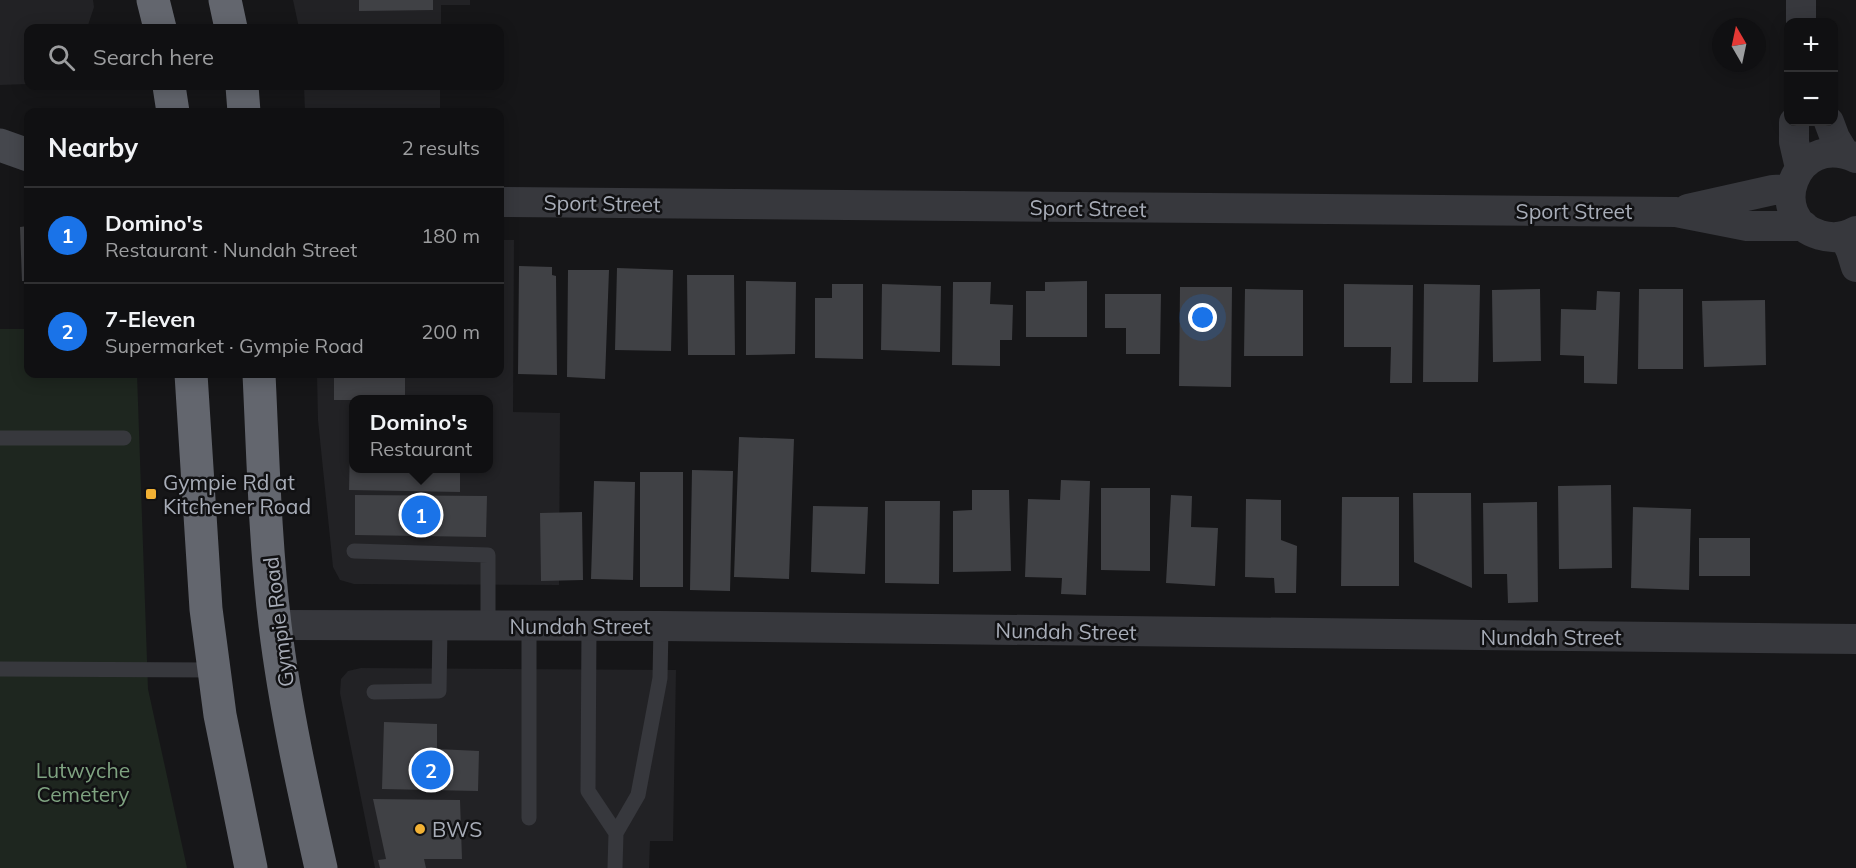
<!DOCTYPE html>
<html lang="en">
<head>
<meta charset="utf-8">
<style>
  :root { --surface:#101012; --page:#1e1e20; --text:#f1f3f6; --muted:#9c9d9f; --line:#303032; --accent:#1a73e8 }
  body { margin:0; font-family:Mulish,sans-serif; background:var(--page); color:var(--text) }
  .controls { position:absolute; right:18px; top:18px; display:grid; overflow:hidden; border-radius:12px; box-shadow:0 3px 15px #0003 }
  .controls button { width:54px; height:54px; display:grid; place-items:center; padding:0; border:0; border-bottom:2px solid var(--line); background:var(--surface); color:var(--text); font:30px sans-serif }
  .compass { position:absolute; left:1712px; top:18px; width:54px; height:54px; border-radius:50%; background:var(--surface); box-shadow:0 3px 15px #0003; rotate:351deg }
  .you { position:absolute; left:1203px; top:318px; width:21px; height:21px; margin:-15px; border:4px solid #fff; border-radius:50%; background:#1a73e8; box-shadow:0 0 0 9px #1a73e833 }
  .badge { display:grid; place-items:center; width:39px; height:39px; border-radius:50%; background:var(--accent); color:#fff; font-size:20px; font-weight:700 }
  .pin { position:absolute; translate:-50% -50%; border:3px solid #fff; box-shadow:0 2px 6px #0006 }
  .popup { position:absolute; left:349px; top:395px; width:144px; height:78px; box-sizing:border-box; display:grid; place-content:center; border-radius:12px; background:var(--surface); filter:drop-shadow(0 2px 4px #0005); font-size:20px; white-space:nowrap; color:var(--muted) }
  .popup b { font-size:22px; color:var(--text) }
  .popup::after { content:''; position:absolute; left:50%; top:100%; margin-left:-12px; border:12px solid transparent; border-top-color:var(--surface) }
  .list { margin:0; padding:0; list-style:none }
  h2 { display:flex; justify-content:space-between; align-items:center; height:78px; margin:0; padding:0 24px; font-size:26px }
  h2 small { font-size:20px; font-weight:400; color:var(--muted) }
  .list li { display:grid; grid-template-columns:39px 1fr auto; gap:18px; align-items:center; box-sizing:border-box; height:96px; padding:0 24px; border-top:2px solid var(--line) }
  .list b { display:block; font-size:22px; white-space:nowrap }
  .list p { margin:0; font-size:20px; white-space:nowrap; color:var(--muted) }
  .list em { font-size:20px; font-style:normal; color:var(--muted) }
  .icon { flex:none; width:33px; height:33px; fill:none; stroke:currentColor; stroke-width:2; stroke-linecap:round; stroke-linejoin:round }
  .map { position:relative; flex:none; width:1856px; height:868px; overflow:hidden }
  .search { position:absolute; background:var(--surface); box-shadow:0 3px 15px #0003; left:24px; top:24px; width:480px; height:66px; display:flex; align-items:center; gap:15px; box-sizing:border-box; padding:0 21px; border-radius:12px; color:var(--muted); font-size:22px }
  .panel { position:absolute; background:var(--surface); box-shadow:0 3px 15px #0003; left:24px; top:108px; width:480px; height:270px; border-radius:12px }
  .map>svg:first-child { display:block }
  .built { fill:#222225; fill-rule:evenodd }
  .green { fill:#1e261f }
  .building { fill:#404145 }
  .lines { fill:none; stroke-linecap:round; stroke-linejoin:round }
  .lane { stroke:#37383d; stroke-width:15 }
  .street { stroke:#37383d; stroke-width:30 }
  .secondary { stroke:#45474d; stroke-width:33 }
  .highway { stroke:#63666e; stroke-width:33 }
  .poi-dot { fill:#f2b134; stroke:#111113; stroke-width:2 }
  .labels { text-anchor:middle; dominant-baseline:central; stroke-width:5; stroke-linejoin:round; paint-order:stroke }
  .street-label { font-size:21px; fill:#a8adb8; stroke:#111113 }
  .poi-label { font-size:21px; fill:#a8adb8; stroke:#111113; text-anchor:start }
  .park-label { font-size:21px; fill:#7fa381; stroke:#111113 }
</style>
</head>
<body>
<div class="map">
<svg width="1856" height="868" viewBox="0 0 1856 868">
  <rect width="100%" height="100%" fill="#161618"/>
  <!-- built -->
  <path class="built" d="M0,0H93L94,7L87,28H28V84L0,85Z
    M293,0H470V5H441V28H299Z
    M304,86H440V112H305Z
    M500,240H514L513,412L560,413L559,585L354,584L340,580L333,567L318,420L317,374H500ZM354,400H488V468H354Z
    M361,668L676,670L673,841H650L649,868H375L340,693L341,679L348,671Z"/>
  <!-- green -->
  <path class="green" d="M0,329H28V374H137L148,689L187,868H0Z"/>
  <!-- building -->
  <path class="building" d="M359,0H433V10L359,11Z
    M28,226V281H22L20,227Z
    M519,266L552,267V275L556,276L557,375L518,374Z
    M617,268L673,270L671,351L615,350Z
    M568,270H609L605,379L567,377Z
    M687,275H734L735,355H688Z
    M746,281L796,282L795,354L746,355Z
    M1087,281V337H1026V291H1045V282Z
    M953,282H991L990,304L1013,305L1012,340H1000V366L952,365Z
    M832,284H863V359L815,358V298H832Z
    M882,284L941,286L940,352L881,350Z
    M1344,284L1413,285L1412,383H1390L1391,347H1344Z
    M1424,284L1480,285L1478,382H1423Z
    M1180,287H1232L1231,387L1179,386Z
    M1245,289L1303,290V356H1244Z
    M1540,289L1541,361L1493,362L1492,290Z
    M1639,289H1683V369H1638Z
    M1597,291L1620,292L1617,384L1584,383V356L1560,355L1561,309L1596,310Z
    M1105,294H1161L1160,354H1126V328H1105Z
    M1765,300L1766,365L1704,367L1702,301Z
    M334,374H405V400H334Z
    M351,403H354V468H460V492L349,490Z
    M739,437L794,439L789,579L734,577Z
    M692,470L733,471L730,591L690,590Z
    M640,472H683V587H640Z
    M1061,480L1090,481L1086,595L1061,594L1062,578L1025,577L1028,499L1060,500Z
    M594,481L635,482L633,580L591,579Z
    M1611,485L1612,568L1559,569L1558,486Z
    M1101,488H1150V571L1101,570Z
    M972,490H1009L1011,571L953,572V511L972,510Z
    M1413,493H1471L1472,588L1414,562Z
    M355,495L487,496L486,537L355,535Z
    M1171,495L1192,496L1191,527L1218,528L1215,586L1166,583Z
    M1342,497H1399V586H1341Z
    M1246,499L1281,500V540L1297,546L1296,593H1275L1274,578L1245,577Z
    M885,501H940L939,584L885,583Z
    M1537,502L1538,602L1508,603L1507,574H1484L1483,503Z
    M813,506L868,507L865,574L811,572Z
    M1633,507L1691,509L1689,590L1631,588Z
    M582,512L583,580L541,581L540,513Z
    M1699,538H1750V576H1699Z
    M384,722L437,724V749L479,751L478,791L382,789Z
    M373,799L460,800L462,859H424L426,868H380L378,860L386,859Z"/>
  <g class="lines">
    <!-- lane -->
    <path class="lane" d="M0,438H124
      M354,551L488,555V626
      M529,626V818
      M589,627L588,791L616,833L615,868
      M0,669L214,670
      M374,692L439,691L440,626
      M616,833L638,795L660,678L661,626"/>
    <!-- street -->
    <path class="street" d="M1801,0V22
      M1794,122V142L1800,168
      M1829,122L1835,138L1844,153
      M1856,158C1793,130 1765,220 1820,235C1833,239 1844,238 1856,231
      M500,202L1676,212L1747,226H1804
      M1688,209L1773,190L1791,189
      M1844,236L1851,251L1856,267
      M275,625L661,626L1856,639"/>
    <!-- secondary -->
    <path class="secondary" d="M0,145L28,155"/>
    <!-- highway -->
    <path class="highway" d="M153,0L160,28
      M225,0L231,28
      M169,86L173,112
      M242,86L244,112
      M191,374L206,609L220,715L251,868
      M259,374C263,457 265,542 275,625C285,707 303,788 321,868"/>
  </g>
  <!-- markers -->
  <g class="poi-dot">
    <rect x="145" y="488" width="12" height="12" rx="3"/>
    <circle cx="420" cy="829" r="6"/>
  </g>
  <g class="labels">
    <!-- street labels -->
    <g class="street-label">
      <text transform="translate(602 203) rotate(1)">Sport Street</text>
      <text transform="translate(1088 208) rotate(1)">Sport Street</text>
      <text x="1574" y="211">Sport Street</text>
      <text transform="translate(278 622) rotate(-97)">Gympie Road</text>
      <text x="580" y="626">Nundah Street</text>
      <text transform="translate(1066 631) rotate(1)">Nundah Street</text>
      <text x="1551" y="637">Nundah Street</text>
    </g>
    <!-- poi labels -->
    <g class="poi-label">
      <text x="163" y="482">Gympie Rd at<tspan x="163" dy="24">Kitchener Road</tspan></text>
      <text x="432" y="829">BWS</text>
    </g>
    <!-- park labels -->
    <g class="park-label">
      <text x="83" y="770">Lutwyche<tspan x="83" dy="24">Cemetery</tspan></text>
    </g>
  </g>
</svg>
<div class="controls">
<button>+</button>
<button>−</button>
</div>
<svg class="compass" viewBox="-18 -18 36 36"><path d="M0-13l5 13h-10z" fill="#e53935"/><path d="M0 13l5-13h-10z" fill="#9c9d9f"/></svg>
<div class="you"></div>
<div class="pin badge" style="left:421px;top:515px">1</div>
<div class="popup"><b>Domino's</b>Restaurant</div>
<div class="pin badge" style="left:431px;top:770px">2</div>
<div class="search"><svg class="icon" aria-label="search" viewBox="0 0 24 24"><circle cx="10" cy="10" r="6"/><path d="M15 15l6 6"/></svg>Search here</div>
<section class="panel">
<h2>Nearby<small>2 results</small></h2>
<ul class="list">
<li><span class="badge">1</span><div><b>Domino's</b><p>Restaurant · Nundah Street</p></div><em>180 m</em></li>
<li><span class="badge">2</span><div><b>7-Eleven</b><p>Supermarket · Gympie Road</p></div><em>200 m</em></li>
</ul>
</section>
</div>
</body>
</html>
